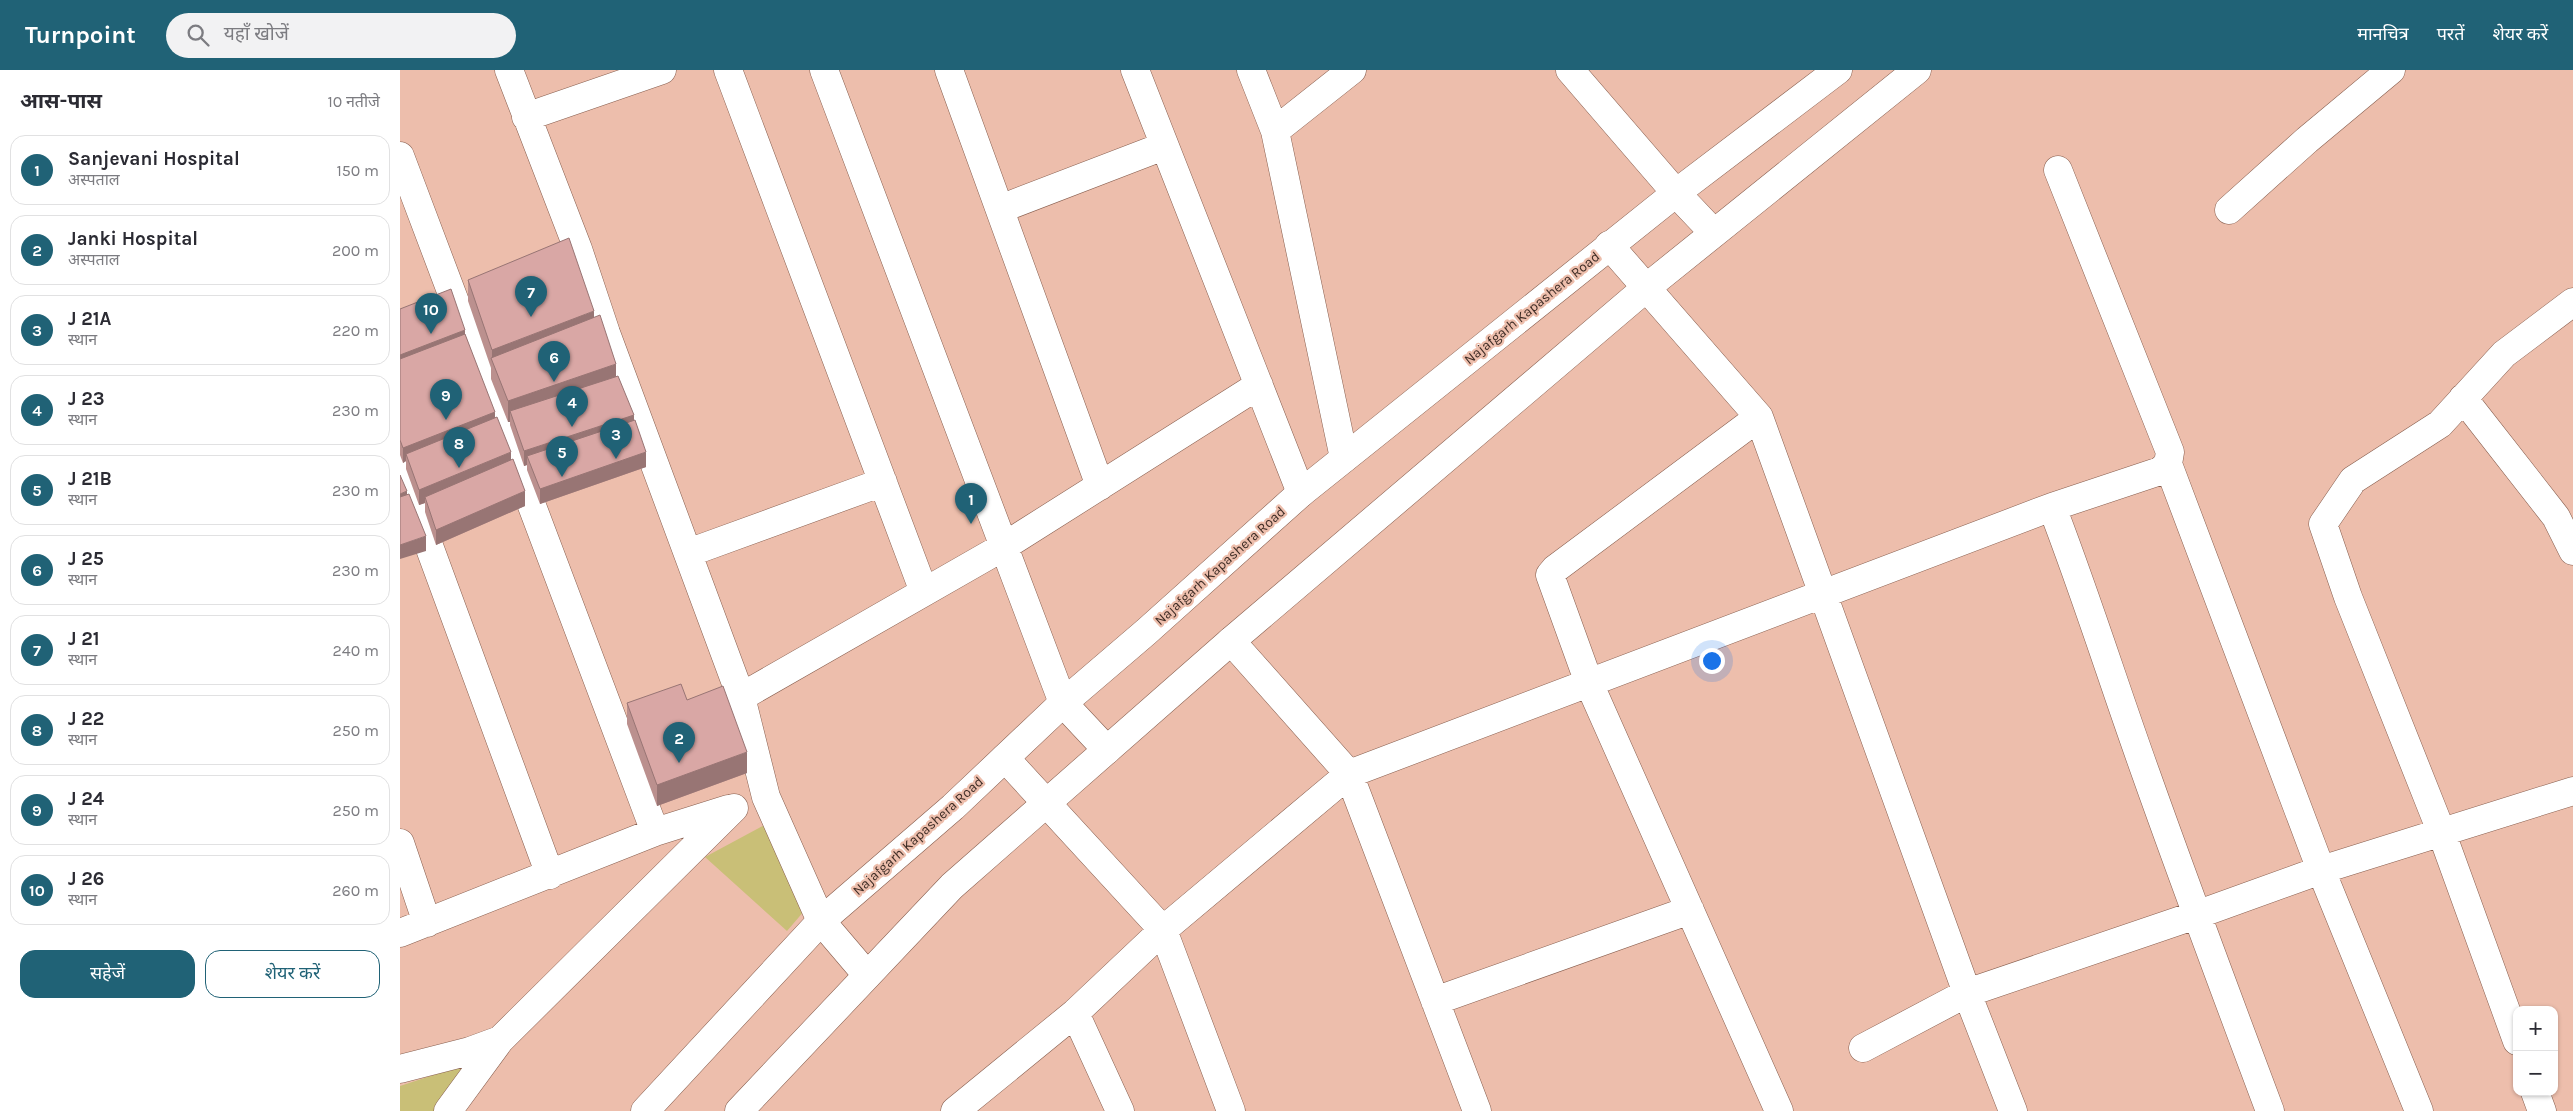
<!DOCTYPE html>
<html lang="hi">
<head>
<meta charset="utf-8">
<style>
  :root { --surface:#fff; --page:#f2f2f3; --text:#2b2b33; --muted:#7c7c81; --line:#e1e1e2; --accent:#206276 }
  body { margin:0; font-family:Karla,"Noto Sans Devanagari",sans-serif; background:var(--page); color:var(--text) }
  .controls { position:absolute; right:15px; bottom:15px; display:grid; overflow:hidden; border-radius:10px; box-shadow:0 1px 4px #0004 }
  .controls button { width:45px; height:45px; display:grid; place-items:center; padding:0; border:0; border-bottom:1px solid var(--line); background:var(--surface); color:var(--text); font:25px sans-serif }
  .you { position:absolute; left:1311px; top:590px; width:18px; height:18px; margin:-12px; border:4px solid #fff; border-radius:50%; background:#1a73e8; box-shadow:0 0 0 8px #1a73e833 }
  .badge { display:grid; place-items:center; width:32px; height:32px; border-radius:50%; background:var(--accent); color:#fff; font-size:16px; font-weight:700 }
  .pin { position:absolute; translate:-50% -41px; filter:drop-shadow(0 1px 2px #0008) }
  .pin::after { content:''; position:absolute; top:26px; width:18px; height:15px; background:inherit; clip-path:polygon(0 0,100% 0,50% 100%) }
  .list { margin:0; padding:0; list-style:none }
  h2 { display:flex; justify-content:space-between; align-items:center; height:65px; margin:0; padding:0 20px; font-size:21px }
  h2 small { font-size:16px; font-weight:400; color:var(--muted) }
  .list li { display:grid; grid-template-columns:32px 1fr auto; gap:15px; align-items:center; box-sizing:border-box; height:70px; margin:0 10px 10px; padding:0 10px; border:1px solid var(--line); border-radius:15px }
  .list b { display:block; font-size:19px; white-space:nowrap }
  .list p { margin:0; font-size:16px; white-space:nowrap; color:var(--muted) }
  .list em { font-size:16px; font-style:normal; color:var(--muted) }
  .actions { display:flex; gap:10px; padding:15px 20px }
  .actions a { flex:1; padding:11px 0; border:1px solid var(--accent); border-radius:15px; text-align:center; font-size:18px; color:var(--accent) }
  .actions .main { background:var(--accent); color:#fff }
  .icon { flex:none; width:28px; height:28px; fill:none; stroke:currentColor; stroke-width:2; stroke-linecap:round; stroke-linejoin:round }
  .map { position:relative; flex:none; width:2173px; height:1041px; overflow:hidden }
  header { display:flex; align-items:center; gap:30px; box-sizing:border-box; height:70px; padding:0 25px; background:var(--accent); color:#fff }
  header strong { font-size:24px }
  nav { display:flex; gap:28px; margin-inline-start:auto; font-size:18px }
  .search { width:350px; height:45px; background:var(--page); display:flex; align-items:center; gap:12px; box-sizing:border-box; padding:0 18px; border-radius:28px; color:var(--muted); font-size:19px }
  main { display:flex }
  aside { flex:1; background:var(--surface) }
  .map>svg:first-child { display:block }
  .green { fill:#c9bf77 }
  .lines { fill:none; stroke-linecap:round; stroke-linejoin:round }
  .minor-casing { stroke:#875e4e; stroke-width:29 }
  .secondary-casing { stroke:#875e4e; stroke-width:29 }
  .minor { stroke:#fff; stroke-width:28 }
  .secondary { stroke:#fff; stroke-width:28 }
  .wall { fill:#bb908e }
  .shaded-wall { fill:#987574 }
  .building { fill:#d9a7a5; stroke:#987574 }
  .labels { text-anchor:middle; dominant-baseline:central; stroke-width:4.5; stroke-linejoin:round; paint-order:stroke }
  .street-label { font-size:14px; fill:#3f2d26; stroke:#edbeac }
</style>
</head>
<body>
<header>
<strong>Turnpoint</strong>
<div class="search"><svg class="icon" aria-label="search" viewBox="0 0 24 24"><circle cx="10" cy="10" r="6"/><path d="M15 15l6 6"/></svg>यहाँ खोजें</div>
<nav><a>मानचित्र</a><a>परतें</a><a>शेयर करें</a></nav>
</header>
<main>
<aside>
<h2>आस-पास<small>10 नतीजे</small></h2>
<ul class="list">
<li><span class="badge">1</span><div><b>Sanjevani Hospital</b><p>अस्पताल</p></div><em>150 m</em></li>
<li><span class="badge">2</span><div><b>Janki Hospital</b><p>अस्पताल</p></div><em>200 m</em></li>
<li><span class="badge">3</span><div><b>J 21A</b><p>स्थान</p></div><em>220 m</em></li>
<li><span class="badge">4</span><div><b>J 23</b><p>स्थान</p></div><em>230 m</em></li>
<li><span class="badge">5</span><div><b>J 21B</b><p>स्थान</p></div><em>230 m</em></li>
<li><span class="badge">6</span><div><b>J 25</b><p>स्थान</p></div><em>230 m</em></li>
<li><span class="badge">7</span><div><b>J 21</b><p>स्थान</p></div><em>240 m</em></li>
<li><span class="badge">8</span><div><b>J 22</b><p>स्थान</p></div><em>250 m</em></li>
<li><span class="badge">9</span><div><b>J 24</b><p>स्थान</p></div><em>250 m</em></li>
<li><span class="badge">10</span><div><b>J 26</b><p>स्थान</p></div><em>260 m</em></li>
</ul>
<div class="actions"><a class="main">सहेजें</a><a>शेयर करें</a></div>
</aside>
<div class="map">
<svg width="2173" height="1041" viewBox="0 0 2173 1041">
  <rect width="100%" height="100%" fill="#edbeac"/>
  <!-- green -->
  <path class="green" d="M370,752L411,833L387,861L305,787Z
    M85,988L44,1041H0V1016Z"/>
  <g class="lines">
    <!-- minor casing -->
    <g class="minor-casing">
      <path id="minor" d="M109,0L178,179L206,263L341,627L366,727L421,851L467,905
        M328,0L524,522
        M424,0L663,633L707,680
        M549,0L700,416
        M735,0L901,423
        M851,0L875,61L944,388
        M1170,0L1276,123L1313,162
        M126,47L262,0
        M875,61L952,0
        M0,86L255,762
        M600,139L764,76
        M1829,140L1907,70L1991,0
        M1209,175L1359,347L1567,923L1613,1041
        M2063,328L2156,447L2173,481
        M1359,347L1155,499L1150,505L1189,613L1379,1041
        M1768,394L1921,800L2019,1041
        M0,397L150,805
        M1652,437C1686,525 1714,615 1746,704C1786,817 1828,929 1870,1041
        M288,483L483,412
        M831,571L949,704L1652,437L1760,401L1768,394L1770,382L1658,100
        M341,627L603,477L859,315
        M605,688L763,860L831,1041
        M0,773L27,853
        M0,863L255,762L328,739
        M1035,931L1290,840
        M675,943L720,1041
        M2117,971L2041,761L1948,527L1923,454L1953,410L2040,354L2104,284L2173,232
        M1463,978L1567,923L1799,844L1921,800L2173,721
        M0,999L70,981L100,970
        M2135,1022L2142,1041
        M48,1041L100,970L334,738
        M555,1041L675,943L763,860L949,704L1077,1041"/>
    </g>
    <!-- secondary casing -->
    <g class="secondary-casing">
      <path id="secondary" d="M245,1041L421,851L553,737L663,633L746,562L901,423L1276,123L1438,0
        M339,1041L552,816L831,571L1246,218L1517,0"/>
    </g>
    <!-- minor -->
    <use href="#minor" class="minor"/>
    <!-- secondary -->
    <use href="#secondary" class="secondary"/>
  </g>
  <!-- wall -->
  <path class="wall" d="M68,210L194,248L216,307L234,350L246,397L140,434L127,400V395L124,396L110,355V352H108L91,309V298L68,231Z
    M0,239L65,264L95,348L111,390L125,436L36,475L25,442V433L19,435L6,399V391L3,393L0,385Z
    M287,630L347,703L257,736L227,654V633Z"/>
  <!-- shaded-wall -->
  <path class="shaded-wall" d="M194,241V262L92,291V280Z
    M65,260V275L0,300V285Z
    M216,294V315L110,341V352H108V331Z
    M95,342V357L6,384V391L3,393V378Z
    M234,345V359L127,386V395L124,396V381Z
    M111,382V397L25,427V433L19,435V420Z
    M246,382V397L140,434V419Z
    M7,421V435L0,439V424Z
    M125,421V436L36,475V460Z
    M26,466V481L0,489V475Z
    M347,682V703L257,736V715Z"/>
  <!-- building -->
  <path class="building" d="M169,168L194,241L92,280L68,210Z
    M51,219L65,260L0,285V239Z
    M200,245L216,294L108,331L91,288Z
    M65,264L95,342L3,378L0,370V289Z
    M218,306L234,345L124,381L110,341Z
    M97,347L111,382L19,420L6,384Z
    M235,350L246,382L140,419L127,386Z
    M113,389L125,421L36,460L25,427Z
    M0,405L7,421L0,424Z
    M9,424L26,466L0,475V427Z
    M281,614L287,630L323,616L347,682L257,715L227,633Z"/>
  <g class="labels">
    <!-- street labels -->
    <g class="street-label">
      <text transform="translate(1132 238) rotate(-39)">Najafgarh Kapashera Road</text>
      <text transform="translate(820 496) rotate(-42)">Najafgarh Kapashera Road</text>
      <text transform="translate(518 766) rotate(-42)">Najafgarh Kapashera Road</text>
    </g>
  </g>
</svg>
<div class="controls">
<button>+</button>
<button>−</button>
</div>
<div class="you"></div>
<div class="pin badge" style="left:571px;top:454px">1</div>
<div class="pin badge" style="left:279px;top:693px">2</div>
<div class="pin badge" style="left:216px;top:389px">3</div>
<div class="pin badge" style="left:172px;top:357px">4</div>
<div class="pin badge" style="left:162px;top:407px">5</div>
<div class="pin badge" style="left:154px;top:312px">6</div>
<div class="pin badge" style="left:131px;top:247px">7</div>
<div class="pin badge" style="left:59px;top:398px">8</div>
<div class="pin badge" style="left:46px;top:350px">9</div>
<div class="pin badge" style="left:31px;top:264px">10</div>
</div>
</main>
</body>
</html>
